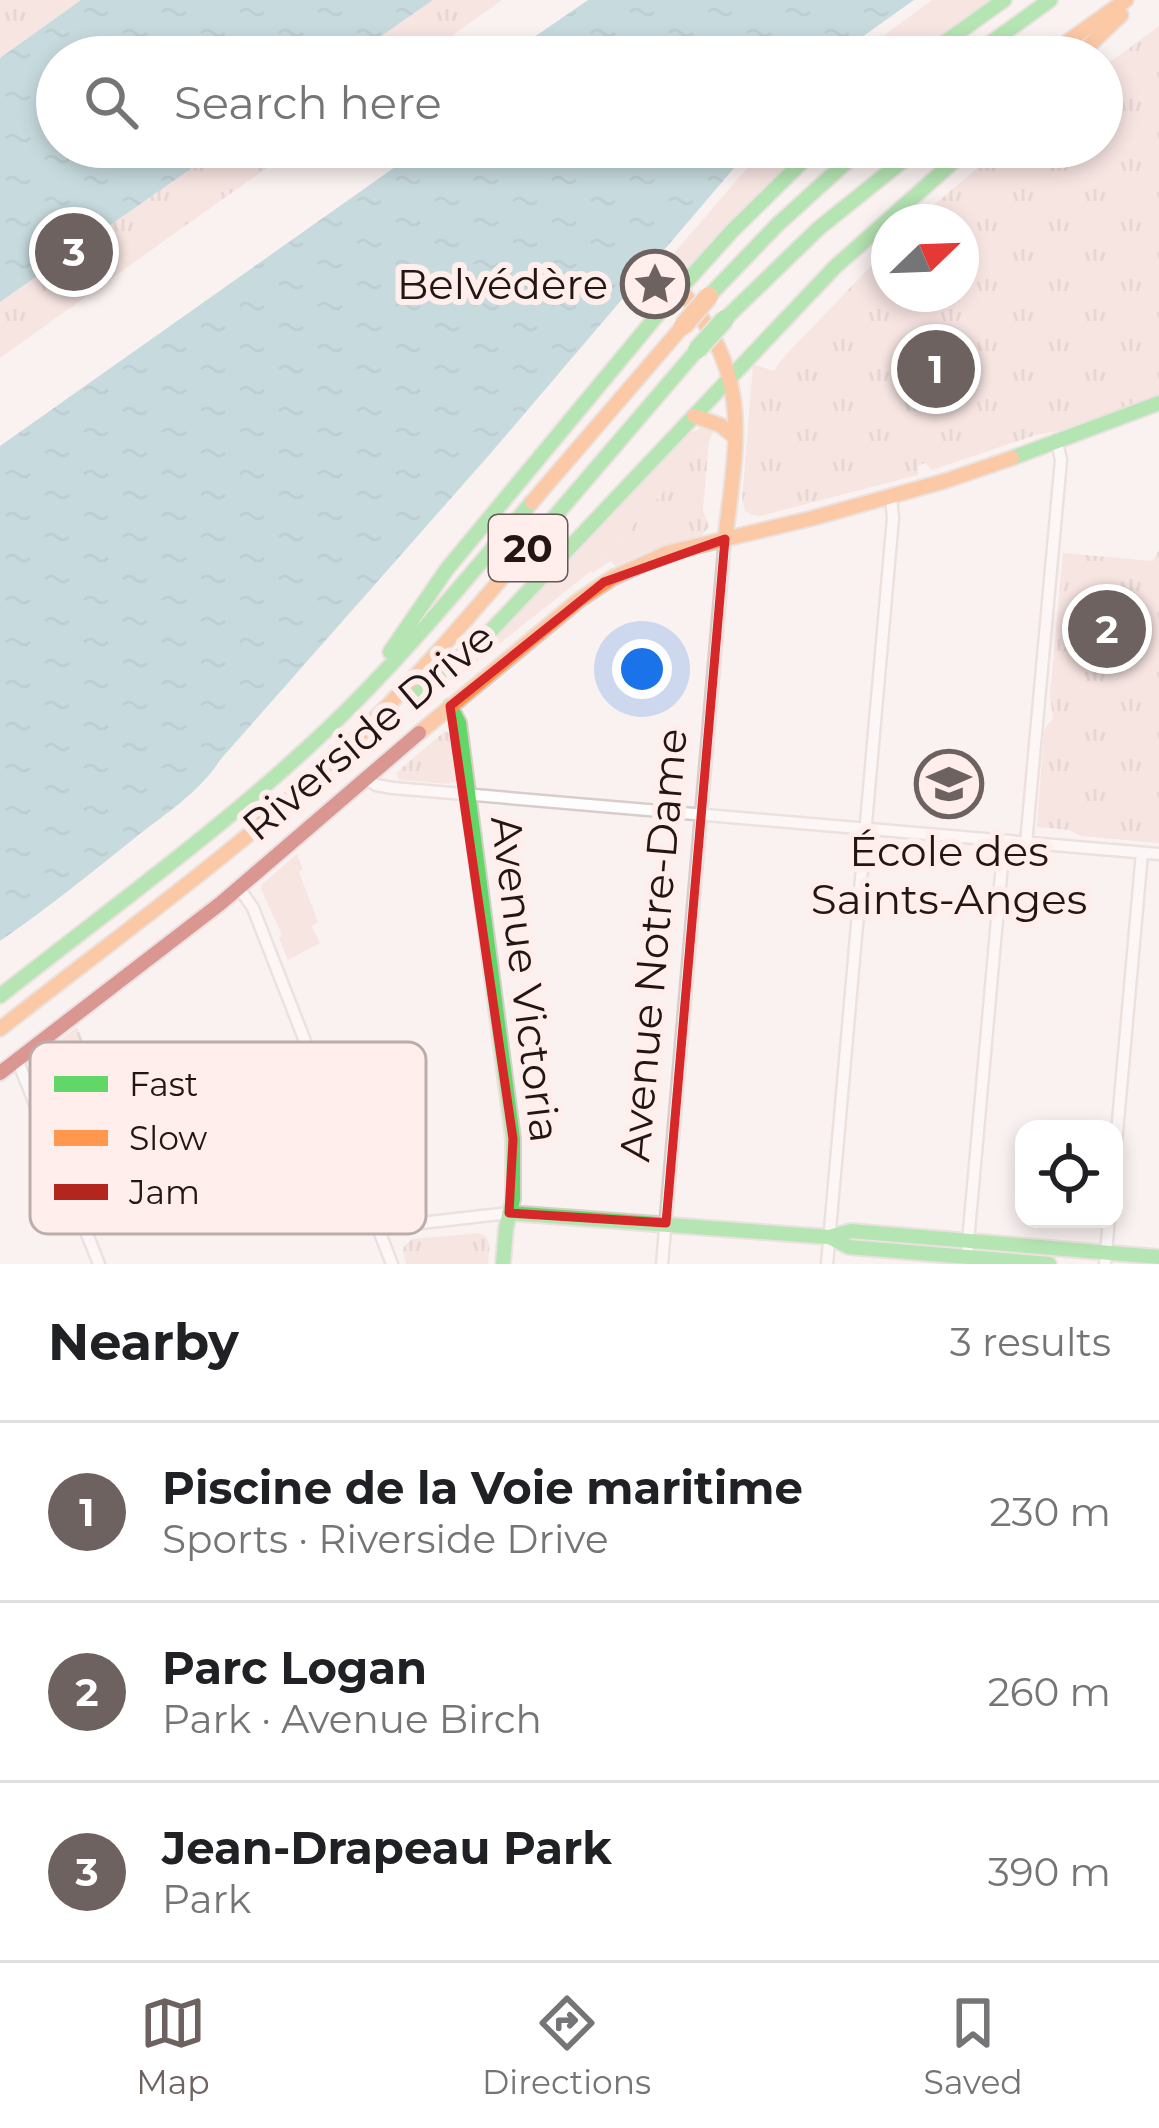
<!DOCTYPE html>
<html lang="en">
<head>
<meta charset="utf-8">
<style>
  :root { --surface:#fff; --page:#f6f6f6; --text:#202124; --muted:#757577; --line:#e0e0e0; --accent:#6e6260 }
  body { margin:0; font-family:Montserrat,sans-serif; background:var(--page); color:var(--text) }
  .controls { position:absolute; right:36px; bottom:36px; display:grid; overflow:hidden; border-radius:24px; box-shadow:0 6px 18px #0003 }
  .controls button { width:108px; height:108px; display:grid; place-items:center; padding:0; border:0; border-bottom:3px solid var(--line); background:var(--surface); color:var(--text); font:60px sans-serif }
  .compass { position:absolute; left:871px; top:204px; width:108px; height:108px; border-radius:50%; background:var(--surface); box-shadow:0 6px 18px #0003; rotate:67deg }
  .you { position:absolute; left:642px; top:669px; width:42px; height:42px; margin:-30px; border:9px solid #fff; border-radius:50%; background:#1a73e8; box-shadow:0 0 0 18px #1a73e833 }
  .badge { display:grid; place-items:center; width:78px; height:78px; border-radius:50%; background:var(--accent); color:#fff; font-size:39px; font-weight:700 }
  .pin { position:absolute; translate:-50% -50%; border:6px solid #fff; box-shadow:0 3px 12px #0006 }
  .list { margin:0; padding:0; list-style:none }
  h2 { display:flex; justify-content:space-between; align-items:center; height:156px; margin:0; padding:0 48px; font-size:51px }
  h2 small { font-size:39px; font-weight:400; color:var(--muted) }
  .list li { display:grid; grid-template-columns:78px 1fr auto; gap:36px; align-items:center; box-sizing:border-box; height:180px; padding:0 48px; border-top:3px solid var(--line) }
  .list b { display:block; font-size:45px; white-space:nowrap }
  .list p { margin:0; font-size:39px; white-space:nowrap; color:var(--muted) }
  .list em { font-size:39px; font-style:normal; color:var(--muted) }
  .icon { flex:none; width:66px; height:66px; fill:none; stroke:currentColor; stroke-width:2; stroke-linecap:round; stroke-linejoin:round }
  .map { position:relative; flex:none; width:1159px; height:1264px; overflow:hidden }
  .search { position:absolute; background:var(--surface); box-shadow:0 6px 18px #0003; left:36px; right:36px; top:36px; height:132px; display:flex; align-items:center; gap:30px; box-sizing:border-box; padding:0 42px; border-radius:66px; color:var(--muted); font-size:45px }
  .sheet { height:696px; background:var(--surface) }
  nav { display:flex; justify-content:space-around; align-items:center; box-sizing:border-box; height:168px; border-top:3px solid var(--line); background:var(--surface); font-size:33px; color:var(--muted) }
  nav a { display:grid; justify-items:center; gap:6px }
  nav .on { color:var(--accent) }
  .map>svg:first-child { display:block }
  .grass { fill:#f4d6d0 }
  .park { fill:url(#park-tufts) }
  .water { fill:url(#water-ripples) }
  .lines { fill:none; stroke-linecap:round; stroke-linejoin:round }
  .street-casing { stroke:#d9cdcb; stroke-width:15 }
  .fast-casing { stroke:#d9cdcb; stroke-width:18 }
  .slow-casing { stroke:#d9cdcb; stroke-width:18 }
  .jam-casing { stroke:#d9cdcb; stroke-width:18 }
  .street { stroke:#fefdfd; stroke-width:10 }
  .fast { stroke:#63d668; stroke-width:14 }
  .slow { stroke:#ff974d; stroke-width:14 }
  .jam { stroke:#b3261e; stroke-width:14 }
  .fast-bridge-casing { stroke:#d6d0cf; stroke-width:22; stroke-linecap:butt }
  .slow-bridge-casing { stroke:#d6d0cf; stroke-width:22; stroke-linecap:butt }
  .fast-bridge { stroke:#63d668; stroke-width:18 }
  .slow-bridge { stroke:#ff974d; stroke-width:18 }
  .marked { fill:none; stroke:#d62828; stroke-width:9; stroke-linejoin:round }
  .labels { text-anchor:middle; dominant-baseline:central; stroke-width:12; stroke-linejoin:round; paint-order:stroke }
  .shield { fill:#ffeeeb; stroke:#655654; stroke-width:3 }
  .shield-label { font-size:39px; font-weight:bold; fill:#231513 }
  .poi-label { font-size:42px; fill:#231513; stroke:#ffeeeb; text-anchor:end }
  .street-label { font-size:42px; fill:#231513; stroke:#ffeeeb }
  .key { fill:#ffeeeb; stroke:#bdadaa; stroke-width:3 }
  .key-label { font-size:33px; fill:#231513 }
</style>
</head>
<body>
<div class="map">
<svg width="1159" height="1264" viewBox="0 0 1159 1264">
  <defs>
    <pattern id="park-tufts" width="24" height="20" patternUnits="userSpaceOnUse" patternTransform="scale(3)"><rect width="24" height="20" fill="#f4d6d0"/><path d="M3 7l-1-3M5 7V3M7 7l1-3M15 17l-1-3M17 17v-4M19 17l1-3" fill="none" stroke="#d1b7b2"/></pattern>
    <pattern id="water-ripples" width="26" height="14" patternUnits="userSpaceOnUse" patternTransform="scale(3)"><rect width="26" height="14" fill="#8abfcb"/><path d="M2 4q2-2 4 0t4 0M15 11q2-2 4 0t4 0" fill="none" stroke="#77a3ad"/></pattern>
  </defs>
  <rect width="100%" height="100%" fill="#faf2f0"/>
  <!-- grass -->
  <path class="grass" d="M932,0H993L915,57H854Z
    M765,147H808L661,301L645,287Z
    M706,426L714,430L709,442L591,571L455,679L682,436Z
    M297,854L303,869L299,872L318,922L312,926L320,943L288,960L279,938L282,935L261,889L262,884Z"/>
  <!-- park -->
  <path class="park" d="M0,0H502L422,57H57V147H296L0,358Z
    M1159,26V394L1069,429L1036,435L932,470L925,463L918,466V475L760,516L752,515L745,511L742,499L753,364L774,371L782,359L889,247V294H961V222H914L1002,147H1102V68Z
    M709,442L703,510L709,527L701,536L648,551L615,566L611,561L592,573L591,571Z
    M1159,549V843L1081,836L1069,830L1037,827L1044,730L1053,718L1050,696L1063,553L1153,561Z
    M445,731L452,735L457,781L448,784L399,780L396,773Z
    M77,1027L95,1069L93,1078L46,1098L34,1066V1060Z
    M480,1233C493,1238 489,1252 488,1264H406L403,1252L404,1246L413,1239Z"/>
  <!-- water -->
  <path class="water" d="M81,0H433L351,57H57V147H222L0,302V58Z
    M588,0H914L834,57H505Z
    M394,147H752L490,454L220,760C200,792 165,814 136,837C91,873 47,909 0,941V446L395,167L399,159Z
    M961,343L976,387L915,407L907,381L927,374L922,356Z"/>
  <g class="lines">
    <!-- street casing -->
    <g class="street-casing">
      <path id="street" d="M367,779L376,785L393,788L1159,854
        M1026,843L1061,460L1057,442
        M239,888L253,908L392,1264
        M17,1059L99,1264
        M1114,1166L1142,853
        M377,1228L509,1213
        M662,1264L725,539
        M827,1264L893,518L891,497
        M966,1264L1004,842
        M1105,1264L1109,1219"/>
    </g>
    <!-- fast casing -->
    <g class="fast-casing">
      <path id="fast" d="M924,57L1004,0
        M971,57L1050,0
        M709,296L777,225L863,147
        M725,319L819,228L920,147
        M1012,458L1159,403
        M527,549L697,350
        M390,652L447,569L669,301L732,231L817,147
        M413,693L485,637L835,267L970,147
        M450,706L459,723L513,1139V1199L506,1228L503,1264
        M0,996C115,905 237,818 342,715C410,648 471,574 532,502
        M509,1213L829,1237L849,1247L1049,1264
        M829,1237L851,1231L1159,1257"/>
    </g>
    <!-- slow casing -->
    <g class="slow-casing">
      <path id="slow" d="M1046,57L1126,0
        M1077,57L1121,15
        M680,289C752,375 738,435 725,539
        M694,416L720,425L735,437
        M532,502L683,326
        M419,733L579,600L612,578L667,553L813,518L945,481L1012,458
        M0,1029C119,935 246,846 355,739C416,679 471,614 527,549"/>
    </g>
    <!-- jam casing -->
    <g class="jam-casing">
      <path id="jam" d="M0,1073L221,903L419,733"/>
    </g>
    <!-- street -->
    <use href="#street" class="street"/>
    <!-- fast -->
    <use href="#fast" class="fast"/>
    <!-- slow -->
    <use href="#slow" class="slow"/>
    <!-- jam -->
    <use href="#jam" class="jam"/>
    <!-- fast-bridge casing -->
    <g class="fast-bridge-casing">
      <path id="fast-bridge" d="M697,350L725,319"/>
    </g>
    <!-- slow-bridge casing -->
    <g class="slow-bridge-casing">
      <path id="slow-bridge" d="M683,326L709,296"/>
    </g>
    <!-- fast-bridge -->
    <use href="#fast-bridge" class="fast-bridge"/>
    <!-- slow-bridge -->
    <use href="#slow-bridge" class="slow-bridge"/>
  </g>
  <!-- marked area -->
  <path d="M0 0H1159V1264H0ZM725,539L666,1223L509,1213L513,1139L450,706L604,582Z" fill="#faf2f0" fill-opacity=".55" fill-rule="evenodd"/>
  <path class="marked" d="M725,539L666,1223L509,1213L513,1139L450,706L604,582Z"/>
  <!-- icons -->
  <defs>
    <g id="sight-ring" transform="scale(3.45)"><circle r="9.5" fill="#ffeeeb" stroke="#6e6260" stroke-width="1.5"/><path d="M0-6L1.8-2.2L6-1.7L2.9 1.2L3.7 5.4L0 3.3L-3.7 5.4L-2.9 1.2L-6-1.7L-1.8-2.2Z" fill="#6e6260"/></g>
    <g id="school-ring" transform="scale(3.45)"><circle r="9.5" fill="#ffeeeb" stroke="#6e6260" stroke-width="1.5"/><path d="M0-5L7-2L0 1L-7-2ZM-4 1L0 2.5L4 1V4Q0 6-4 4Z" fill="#6e6260"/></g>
  </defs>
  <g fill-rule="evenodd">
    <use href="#sight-ring" x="655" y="284"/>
    <use href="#school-ring" x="949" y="784"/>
  </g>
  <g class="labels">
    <!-- shield labels -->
    <rect class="shield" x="489" y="515" width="78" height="66" rx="9"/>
    <g class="shield-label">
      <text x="528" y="548">20</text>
    </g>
    <!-- poi labels -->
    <g class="poi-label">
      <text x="608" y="284">Belvédère</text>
      <text x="949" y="851" text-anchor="middle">École des<tspan x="949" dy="48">Saints-Anges</tspan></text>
    </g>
    <!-- street labels -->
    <g class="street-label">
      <text transform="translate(368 731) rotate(-40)">Riverside Drive</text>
      <text transform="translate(653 945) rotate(-85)">Avenue Notre-Dame</text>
      <text transform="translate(526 979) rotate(83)">Avenue Victoria</text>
    </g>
  </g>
  <!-- legend -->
  <rect x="30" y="1042" width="396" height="192" rx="18" class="key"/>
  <rect x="54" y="1076" width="54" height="16" fill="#63d668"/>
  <rect x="54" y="1130" width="54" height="16" fill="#ff974d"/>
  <rect x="54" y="1184" width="54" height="16" fill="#b3261e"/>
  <g class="key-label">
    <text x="129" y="1096">Fast</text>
    <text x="129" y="1150">Slow</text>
    <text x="129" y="1204">Jam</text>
  </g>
</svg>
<div class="controls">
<button><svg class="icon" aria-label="locate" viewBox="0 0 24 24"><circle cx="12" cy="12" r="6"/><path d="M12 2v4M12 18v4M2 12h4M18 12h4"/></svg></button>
</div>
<svg class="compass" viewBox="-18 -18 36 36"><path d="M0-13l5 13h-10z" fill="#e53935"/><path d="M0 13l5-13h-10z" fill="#757577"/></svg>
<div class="you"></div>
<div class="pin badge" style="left:936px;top:369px">1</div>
<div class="pin badge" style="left:1107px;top:629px">2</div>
<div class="pin badge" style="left:74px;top:252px">3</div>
<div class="search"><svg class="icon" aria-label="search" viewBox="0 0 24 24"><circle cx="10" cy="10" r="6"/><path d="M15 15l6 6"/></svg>Search here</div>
</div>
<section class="sheet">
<h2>Nearby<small>3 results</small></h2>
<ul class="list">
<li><span class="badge">1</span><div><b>Piscine de la Voie maritime</b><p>Sports · Riverside Drive</p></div><em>230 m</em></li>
<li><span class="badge">2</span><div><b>Parc Logan</b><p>Park · Avenue Birch</p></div><em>260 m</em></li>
<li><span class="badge">3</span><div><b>Jean-Drapeau Park</b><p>Park</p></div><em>390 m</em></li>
</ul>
</section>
<nav>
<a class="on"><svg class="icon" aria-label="map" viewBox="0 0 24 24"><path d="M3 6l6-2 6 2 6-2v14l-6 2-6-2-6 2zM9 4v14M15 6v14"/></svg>Map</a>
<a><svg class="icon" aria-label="directions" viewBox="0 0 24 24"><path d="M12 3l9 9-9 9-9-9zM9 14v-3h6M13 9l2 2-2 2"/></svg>Directions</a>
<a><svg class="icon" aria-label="saved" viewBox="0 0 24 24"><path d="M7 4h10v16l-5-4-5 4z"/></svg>Saved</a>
</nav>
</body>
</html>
